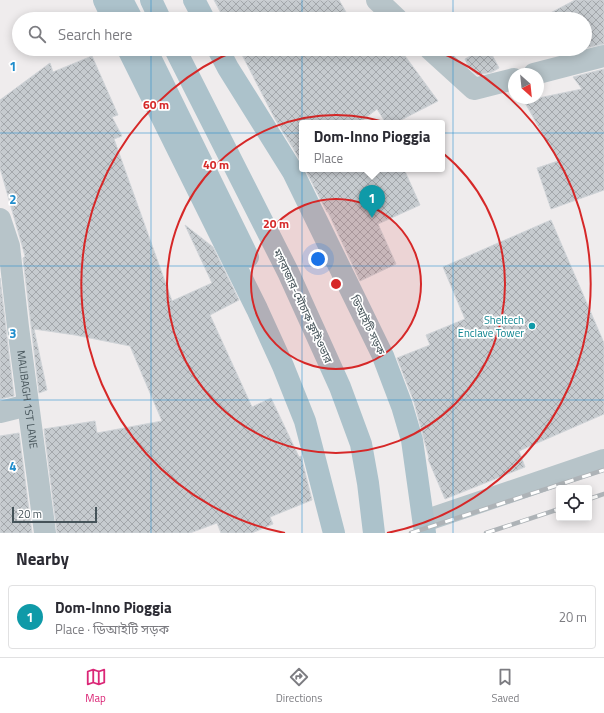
<!DOCTYPE html>
<html lang="en">
<head>
<meta charset="utf-8">
<style>
  :root { --surface:#fff; --page:#f7f7f7; --text:#2b2b33; --muted:#7c7c81; --line:#e1e1e2; --accent:#db2777 }
  body { margin:0; font-family:"Titillium Web","Noto Sans Bengali",sans-serif; background:var(--page); color:var(--text) }
  .controls { position:absolute; right:12px; bottom:12px; display:grid; overflow:hidden; border-radius:4px; box-shadow:0 2px 10px #0003 }
  .controls button { width:36px; height:36px; display:grid; place-items:center; padding:0; border:0; border-bottom:1px solid var(--line); background:var(--surface); color:var(--text); font:20px sans-serif }
  .compass { position:absolute; left:508px; top:68px; width:36px; height:36px; border-radius:50%; background:var(--surface); box-shadow:0 2px 10px #0003; rotate:153deg }
  .scale { position:absolute; left:12px; bottom:10px; width:85px; box-sizing:border-box; padding-left:4px; border:2px solid #455359; border-top:0; font-size:11px; line-height:14px; white-space:nowrap; color:#455359; -webkit-text-stroke:3px #fff; paint-order:stroke }
  .you { position:absolute; left:318px; top:259px; width:14px; height:14px; margin:-10px; border:3px solid #fff; border-radius:50%; background:#1a73e8; box-shadow:0 0 0 6px #1a73e833 }
  .badge { display:grid; place-items:center; width:26px; height:26px; border-radius:50%; background:var(--accent); color:#fff; font-size:13px; font-weight:700 }
  .pin { position:absolute; translate:-50% -33px; filter:drop-shadow(0 1px 2px #0008) }
  .pin::after { content:''; position:absolute; top:21px; width:14px; height:12px; background:inherit; clip-path:polygon(0 0,100% 0,50% 100%) }
  .popup { position:absolute; left:299px; top:120px; width:146px; height:52px; box-sizing:border-box; display:grid; place-content:center; border-radius:4px; background:var(--surface); filter:drop-shadow(0 1px 3px #0005); font-size:13px; white-space:nowrap; color:var(--muted) }
  .popup b { font-size:15px; color:var(--text) }
  .popup::after { content:''; position:absolute; left:50%; top:100%; margin-left:-8px; border:8px solid transparent; border-top-color:var(--surface) }
  .list { margin:0; padding:0; list-style:none }
  h2 { display:flex; justify-content:space-between; align-items:center; height:52px; margin:0; padding:0 16px; font-size:17px }
  h2 small { font-size:13px; font-weight:400; color:var(--muted) }
  .list li { display:grid; grid-template-columns:26px 1fr auto; gap:12px; align-items:center; box-sizing:border-box; height:64px; margin:0 8px 8px; padding:0 8px; border:1px solid var(--line); border-radius:4px }
  .list b { display:block; font-size:15px; white-space:nowrap }
  .list p { margin:0; font-size:13px; white-space:nowrap; color:var(--muted) }
  .list em { font-size:13px; font-style:normal; color:var(--muted) }
  .icon { flex:none; width:22px; height:22px; fill:none; stroke:currentColor; stroke-width:2; stroke-linecap:round; stroke-linejoin:round }
  .map { position:relative; flex:none; width:604px; height:533px; overflow:hidden }
  .search { position:absolute; background:var(--surface); box-shadow:0 2px 10px #0003; left:12px; right:12px; top:12px; height:44px; display:flex; align-items:center; gap:10px; box-sizing:border-box; padding:0 14px; border-radius:22px; color:var(--muted); font-size:15px }
  .sheet { height:124px; background:var(--surface) }
  nav { display:flex; justify-content:space-around; align-items:center; box-sizing:border-box; height:56px; border-top:1px solid var(--line); background:var(--surface); font-size:11px; color:var(--muted) }
  nav a { display:grid; justify-items:center; gap:2px }
  nav .on { color:var(--accent) }
  .map>svg:first-child { display:block }
  .building { fill:url(#building-cross-hatch); stroke:#d0d4d8 }
  .lines { fill:none; stroke-linecap:round; stroke-linejoin:round }
  .street { stroke:#b7c4c9; stroke-width:22 }
  .primary { stroke:#acc2cb; stroke-width:22 }
  .rail-casing { stroke:#aeb3b7; stroke-width:4.5 }
  .rail { stroke:#fff; stroke-width:3; stroke-dasharray:9; stroke-linecap:butt }
  .grid { fill:none; stroke:#208dcc; stroke-width:1; stroke-opacity:0.55 }
  .ring { fill:none; stroke:#d62828; stroke-width:2 }
  .culture-dot { fill:#0f9aa8; stroke:#fff; stroke-width:1.5 }
  .labels { text-anchor:middle; dominant-baseline:central; stroke-width:3.5; stroke-linejoin:round; paint-order:stroke }
  .street-label { font-size:11px; fill:#455359; stroke:#fff }
  .culture-label { font-size:11px; fill:#0d838f; stroke:#fff; text-anchor:end }
  .grid-label { font-size:13px; text-anchor:middle; font-weight:bold; fill:#208dcc; stroke:#fff; stroke-width:3.5; stroke-linejoin:round; paint-order:stroke }
  .centre { fill:#d62828; stroke:#fff; stroke-width:2 }
  .ring-label { font-size:12px; text-anchor:middle; font-weight:bold; fill:#d62828; stroke:#fff; stroke-width:3.5; stroke-linejoin:round; paint-order:stroke }
</style>
</head>
<body>
<div class="map">
<svg width="604" height="533" viewBox="0 0 604 533">
  <defs>
    <pattern id="building-cross-hatch" width="8" height="8" patternUnits="userSpaceOnUse"><rect width="8" height="8" fill="#c6cbcf"/><path d="M0 0l8 8M0 8l8-8" fill="none" stroke="#a3a7ab"/></pattern>
  </defs>
  <rect width="100%" height="100%" fill="#efeced"/>
  <!-- building -->
  <path class="building" d="M214,0H339L350,19H224Z
    M575,0H604V44L585,48V19H539Z
    M239,49H400L438,101L395,123H386L377,109L359,123H302V163L275,119Z
    M483,49H489L499,68L492,72L477,75L469,68L465,59Z
    M553,49H581L557,55Z
    M92,56L118,115L112,117L122,136L114,139L172,301L212,283L185,225L213,247L239,300L210,315L252,407L271,398L299,457L301,456L312,500L270,517L273,524L252,533H221L217,523L190,533H57L44,429L95,421L97,433L162,421L130,346L75,335L34,329L47,390L39,393L23,258L25,256L0,168V100L50,63L53,72Z
    M604,69V190L551,209L537,168L558,161L524,101L582,89L573,77Z
    M305,169H404L420,205L378,224L396,264L360,281L328,212H327Z
    M551,220L604,343V414L519,451L525,467L445,499L428,459L429,458L414,402L397,358L430,345L426,335L465,319L443,267Z
    M0,278L14,396L0,399Z
    M19,433L32,533H0V436Z"/>
  <g class="lines">
    <!-- street -->
    <g class="street">
      <path d="M377,0L397,19"/>
      <path d="M430,49L474,89L514,79"/>
      <path d="M534,74L604,56"/>
      <path id="s1" d="M0,219L9,246L18,327L45,533"/>
      <path d="M0,412L28,405"/>
      <path d="M424,521L604,460"/>
    </g>
    <!-- primary -->
    <path class="primary" d="M104,0L113,19
      M122,0L132,19
      M151,0L160,19
      M194,0L204,19
      M128,49L257,309L283,366L305,421L334,533
      M146,49L248,257
      M175,49L288,272L340,387L361,444L368,483L374,533
      M218,49L228,68L293,172L383,356L402,406L412,440L425,533"/>
    <!-- rail casing -->
    <g class="rail-casing">
      <path id="rail" d="M589,499L604,494
        M411,533L604,470
        M486,533L559,509"/>
    </g>
    <!-- rail -->
    <use href="#rail" class="rail"/>
  </g>
  <!-- grid -->
  <path class="grid" d="M151,0V19M302,0V19M453,0V19M151,49V533M302,49V533M453,49V533M0,133H604M0,266H604M0,400H604"/>
  <!-- distance rings -->
  <circle cx="336" cy="284" r="85" fill="#d62828" fill-opacity=".12"/>
  <g class="ring">
    <circle cx="336" cy="284" r="85"/>
    <circle cx="336" cy="284" r="169"/>
    <path d="M285 533A254 254 0 0 1 239 49M433 49A254 254 0 0 1 387 533"/>
  </g>
  <!-- markers -->
  <circle class="culture-dot" cx="532" cy="326" r="4"/>
  <g class="labels">
    <!-- street labels -->
    <g class="street-label">
      <text transform="translate(303 306) rotate(65)">মগবাজার-মৌচাক ফ্লাইওভার</text>
      <text transform="translate(368 325) rotate(64)">ডিআইটি সড়ক</text>
      <text stroke="none"><textPath href="#s1" startOffset="183">MALIBAGH 1ST LANE</textPath></text>
    </g>
    <!-- culture labels -->
    <g class="culture-label">
      <text x="524" y="320">Sheltech<tspan x="524" dy="13">Enclave Tower</tspan></text>
    </g>
  </g>
  <g class="grid-label">
    <text x="13" y="71">1</text>
    <text x="13" y="204">2</text>
    <text x="13" y="338">3</text>
    <text x="13" y="471">4</text>
  </g>
  <circle cx="336" cy="284" r="6" class="centre"/>
  <g class="ring-label">
    <text x="156" y="109">60 m</text>
    <text x="216" y="169">40 m</text>
    <text x="276" y="228">20 m</text>
  </g>
</svg>
<div class="controls">
<button><svg class="icon" aria-label="locate" viewBox="0 0 24 24"><circle cx="12" cy="12" r="6"/><path d="M12 2v4M12 18v4M2 12h4M18 12h4"/></svg></button>
</div>
<svg class="compass" viewBox="-18 -18 36 36"><path d="M0-13l5 13h-10z" fill="#e53935"/><path d="M0 13l5-13h-10z" fill="#7c7c81"/></svg>
<div class="scale">20 m</div>
<div class="you"></div>
<div class="pin badge" style="left:372px;top:218px;background:#0f9aa8">1</div>
<div class="popup"><b>Dom-Inno Pioggia</b>Place</div>
<div class="search"><svg class="icon" aria-label="search" viewBox="0 0 24 24"><circle cx="10" cy="10" r="6"/><path d="M15 15l6 6"/></svg>Search here</div>
</div>
<section class="sheet">
<h2>Nearby<small></small></h2>
<ul class="list">
<li><span class="badge" style="background:#0f9aa8">1</span><div><b>Dom-Inno Pioggia</b><p>Place · ডিআইটি সড়ক</p></div><em>20 m</em></li>
</ul>
</section>
<nav>
<a class="on"><svg class="icon" aria-label="map" viewBox="0 0 24 24"><path d="M3 6l6-2 6 2 6-2v14l-6 2-6-2-6 2zM9 4v14M15 6v14"/></svg>Map</a>
<a><svg class="icon" aria-label="directions" viewBox="0 0 24 24"><path d="M12 3l9 9-9 9-9-9zM9 14v-3h6M13 9l2 2-2 2"/></svg>Directions</a>
<a><svg class="icon" aria-label="saved" viewBox="0 0 24 24"><path d="M7 4h10v16l-5-4-5 4z"/></svg>Saved</a>
</nav>
</body>
</html>
